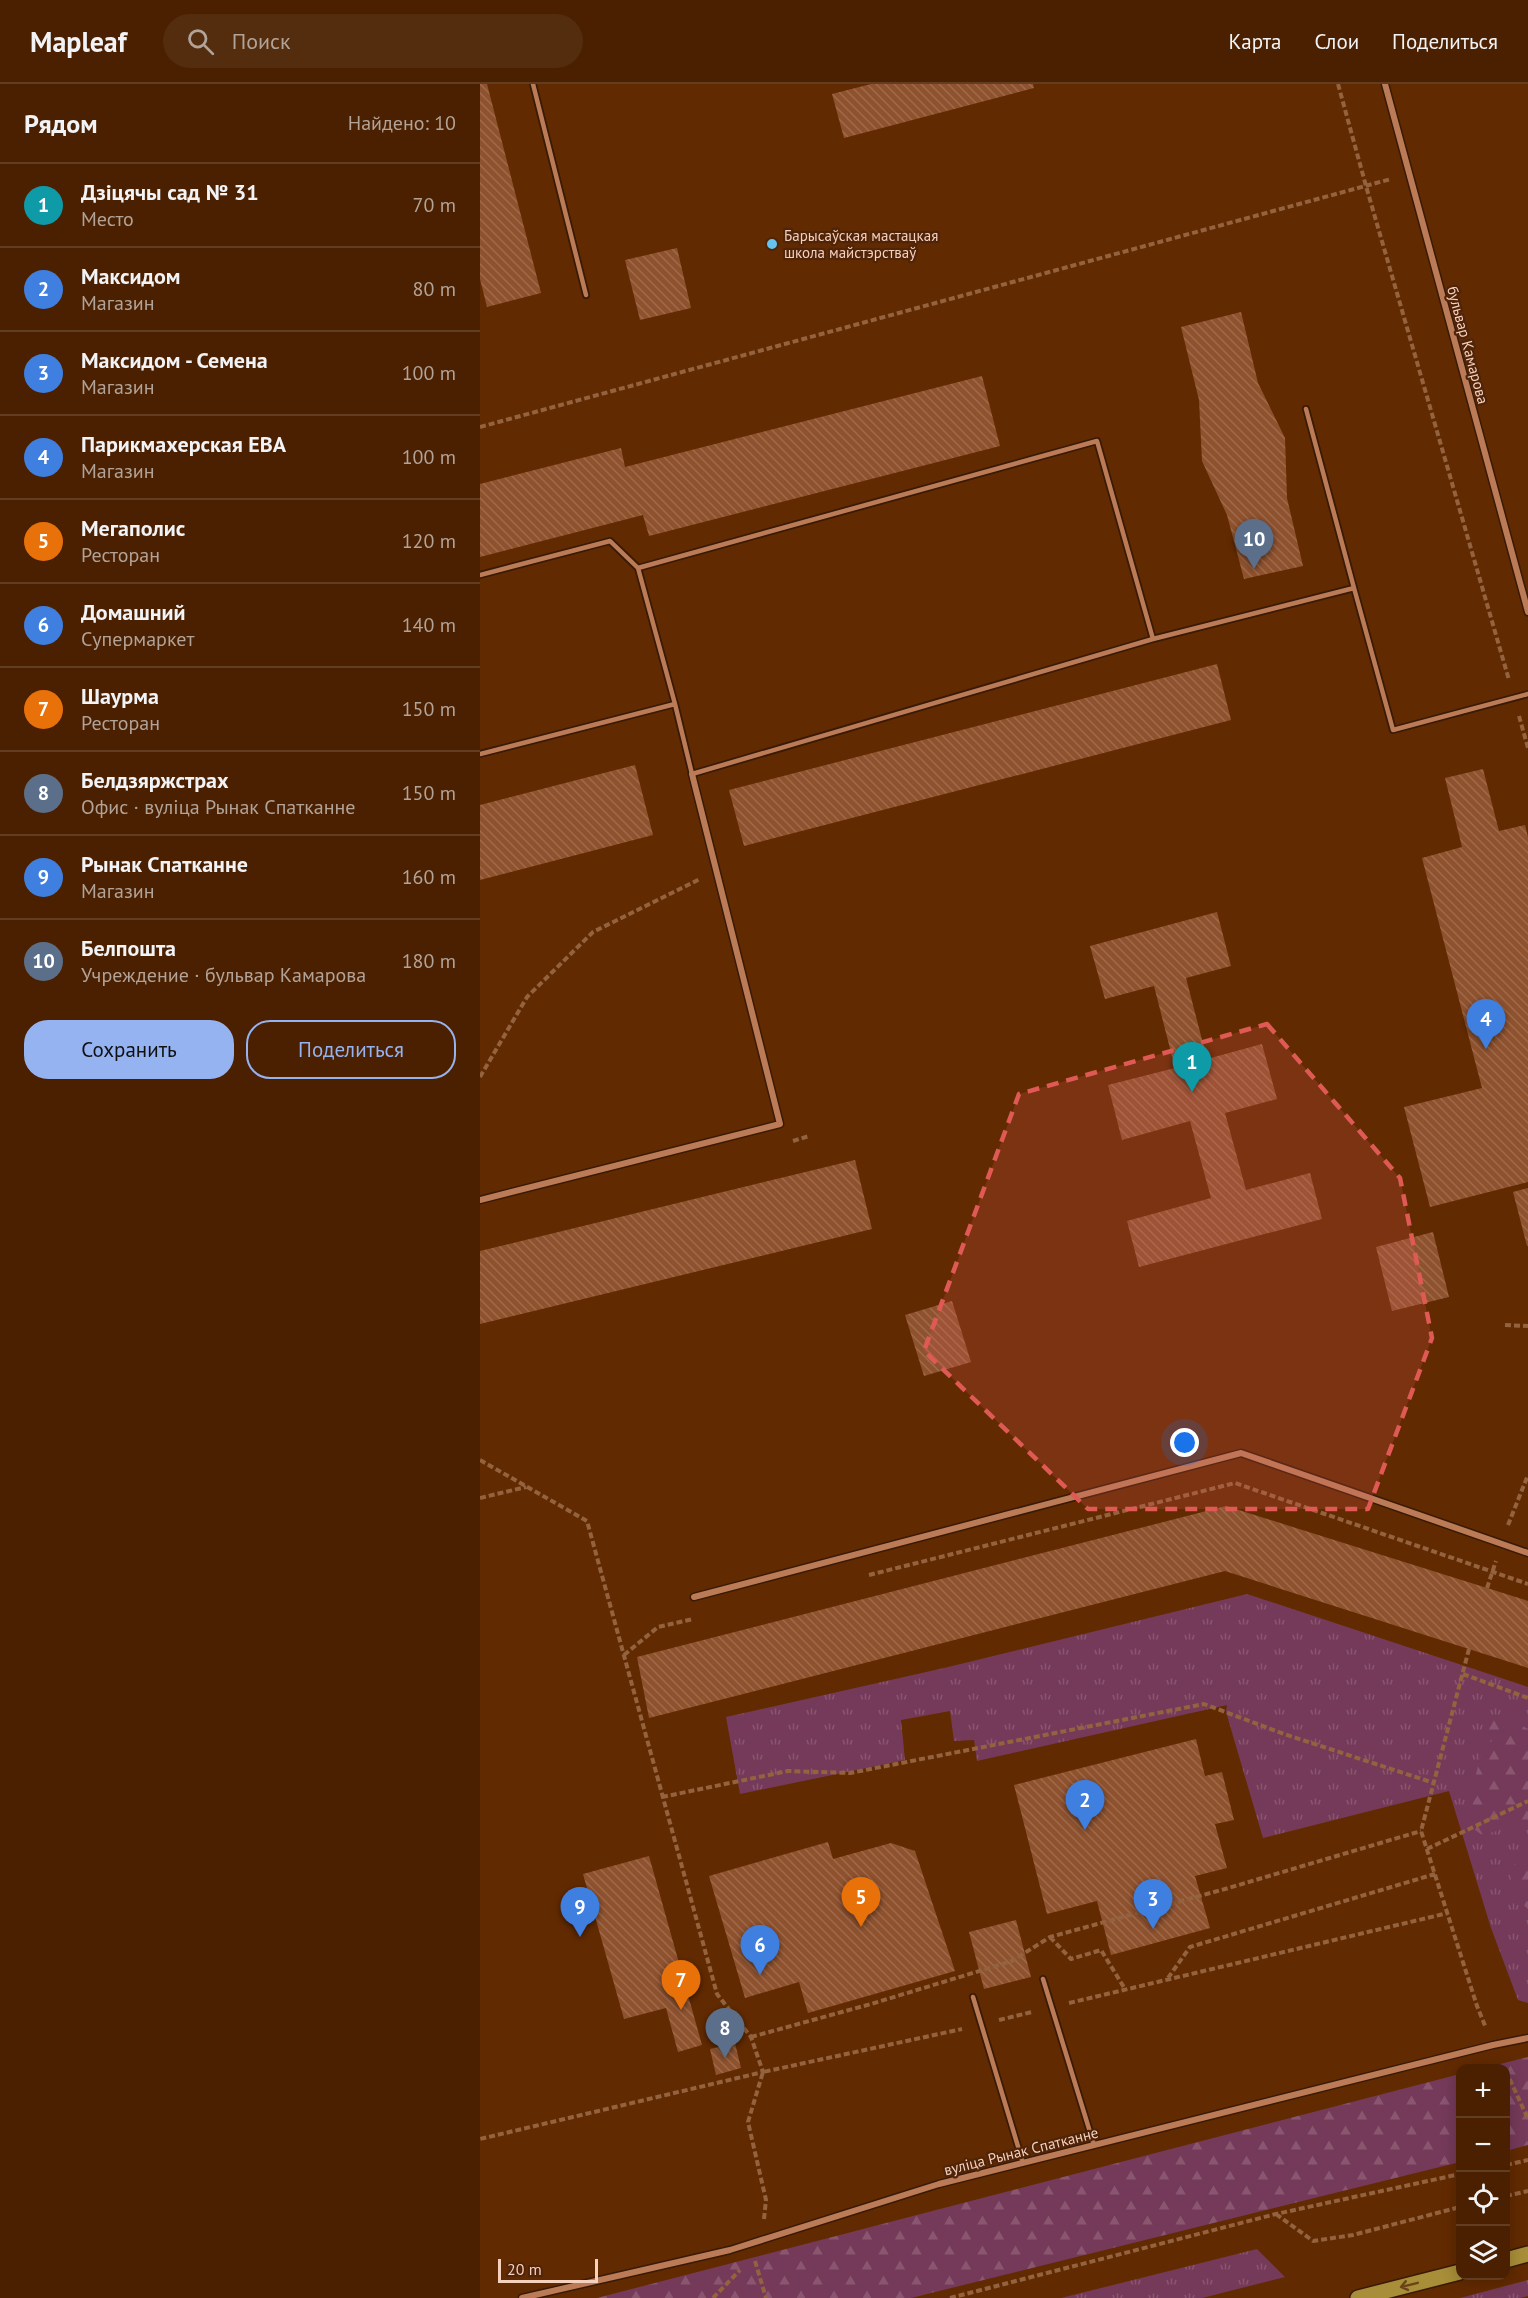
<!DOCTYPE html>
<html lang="ru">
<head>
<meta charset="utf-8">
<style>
  :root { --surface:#4a2000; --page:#542d0f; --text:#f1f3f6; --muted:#b2a399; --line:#613e22; --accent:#95b2f1 }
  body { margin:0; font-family:"PT Sans",sans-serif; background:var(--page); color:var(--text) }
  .controls { position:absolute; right:18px; bottom:18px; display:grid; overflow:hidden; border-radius:12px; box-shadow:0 3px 15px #0003 }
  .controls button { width:54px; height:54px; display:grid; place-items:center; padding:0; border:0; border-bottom:2px solid var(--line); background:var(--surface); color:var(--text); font:30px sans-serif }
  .scale { position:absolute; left:18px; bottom:15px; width:100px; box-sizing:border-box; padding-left:6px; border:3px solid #f4d0bd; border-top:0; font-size:16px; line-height:21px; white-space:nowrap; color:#f4d0bd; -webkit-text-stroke:4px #502408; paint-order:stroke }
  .you { position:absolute; left:705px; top:1359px; width:21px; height:21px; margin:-15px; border:4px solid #fff; border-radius:50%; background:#1a73e8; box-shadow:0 0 0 9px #1a73e833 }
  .badge { display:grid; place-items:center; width:39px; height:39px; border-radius:50%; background:var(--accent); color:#fff; font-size:20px; font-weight:700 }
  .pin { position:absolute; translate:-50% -50px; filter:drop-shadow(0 2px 3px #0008) }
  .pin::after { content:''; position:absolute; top:32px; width:21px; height:18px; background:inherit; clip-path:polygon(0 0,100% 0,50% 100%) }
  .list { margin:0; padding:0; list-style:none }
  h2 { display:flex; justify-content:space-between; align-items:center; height:78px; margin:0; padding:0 24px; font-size:26px }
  h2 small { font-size:20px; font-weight:400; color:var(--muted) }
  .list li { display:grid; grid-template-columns:39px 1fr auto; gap:18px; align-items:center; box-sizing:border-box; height:84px; padding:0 24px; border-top:2px solid var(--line) }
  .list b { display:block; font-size:22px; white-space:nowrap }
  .list p { margin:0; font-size:20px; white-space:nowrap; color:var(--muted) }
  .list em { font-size:20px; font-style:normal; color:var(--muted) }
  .actions { display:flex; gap:12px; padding:18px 24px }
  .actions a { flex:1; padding:14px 0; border:2px solid var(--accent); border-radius:24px; text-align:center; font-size:21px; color:var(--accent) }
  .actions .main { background:var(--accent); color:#111 }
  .icon { flex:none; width:33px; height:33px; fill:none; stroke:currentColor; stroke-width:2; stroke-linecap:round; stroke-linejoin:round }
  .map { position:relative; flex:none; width:1048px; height:2214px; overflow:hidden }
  header { display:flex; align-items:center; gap:36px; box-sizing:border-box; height:84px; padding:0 30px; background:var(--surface); border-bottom:2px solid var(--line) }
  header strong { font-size:28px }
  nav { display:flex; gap:33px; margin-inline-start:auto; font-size:21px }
  .search { width:420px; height:54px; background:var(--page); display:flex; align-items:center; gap:15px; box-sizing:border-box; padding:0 21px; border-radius:33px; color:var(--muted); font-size:22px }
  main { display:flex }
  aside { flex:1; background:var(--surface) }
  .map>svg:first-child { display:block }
  .grass { fill:url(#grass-tufts) }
  .forest { fill:url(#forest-firs) }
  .building { fill:url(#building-back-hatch) }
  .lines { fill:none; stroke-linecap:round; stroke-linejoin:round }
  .service-casing { stroke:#391a07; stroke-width:8 }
  .minor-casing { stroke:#391a07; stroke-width:9 }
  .primary-casing { stroke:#391a07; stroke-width:18 }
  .path { stroke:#93623f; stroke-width:4; stroke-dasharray:6 3; stroke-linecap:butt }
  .service { stroke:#bb7b57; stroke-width:4.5 }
  .minor { stroke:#bb7b57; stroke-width:6 }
  .primary { stroke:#a88e38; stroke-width:15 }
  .oneway { stroke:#6a4416 }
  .marked { fill:#df5a55; fill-opacity:0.2; stroke:#df5a55; stroke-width:4.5; stroke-dasharray:12 8; stroke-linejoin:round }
  .poi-dot { fill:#65c4ef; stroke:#502408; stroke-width:2 }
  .labels { text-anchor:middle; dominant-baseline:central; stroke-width:4.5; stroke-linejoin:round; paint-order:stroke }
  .poi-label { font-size:15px; fill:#f4d0bd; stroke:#502408; text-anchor:start }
  .street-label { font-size:15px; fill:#f4d0bd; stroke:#502408 }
</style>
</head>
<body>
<header>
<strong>Mapleaf</strong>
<div class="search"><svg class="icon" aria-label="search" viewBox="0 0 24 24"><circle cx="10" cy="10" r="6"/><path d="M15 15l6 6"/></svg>Поиск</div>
<nav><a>Карта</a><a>Слои</a><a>Поделиться</a></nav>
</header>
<main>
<aside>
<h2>Рядом<small>Найдено: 10</small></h2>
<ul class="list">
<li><span class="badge" style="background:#0f9aa8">1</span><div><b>Дзіцячы сад № 31</b><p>Место</p></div><em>70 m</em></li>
<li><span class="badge" style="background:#3f7fe0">2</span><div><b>Максидом</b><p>Магазин</p></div><em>80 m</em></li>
<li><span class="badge" style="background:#3f7fe0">3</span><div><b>Максидом - Семена</b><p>Магазин</p></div><em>100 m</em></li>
<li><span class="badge" style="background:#3f7fe0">4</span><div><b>Парикмахерская ЕВА</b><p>Магазин</p></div><em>100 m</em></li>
<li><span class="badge" style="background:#e8710a">5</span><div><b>Мегаполис</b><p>Ресторан</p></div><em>120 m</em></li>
<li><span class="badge" style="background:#3f7fe0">6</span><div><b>Домашний</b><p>Супермаркет</p></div><em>140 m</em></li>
<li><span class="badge" style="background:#e8710a">7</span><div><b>Шаурма</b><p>Ресторан</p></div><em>150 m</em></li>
<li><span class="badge" style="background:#5c6f8a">8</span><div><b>Белдзяржстрах</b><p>Офис · вуліца Рынак Спатканне</p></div><em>150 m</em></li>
<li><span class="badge" style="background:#3f7fe0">9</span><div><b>Рынак Спатканне</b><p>Магазин</p></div><em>160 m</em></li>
<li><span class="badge" style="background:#5c6f8a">10</span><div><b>Белпошта</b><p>Учреждение · бульвар Камарова</p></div><em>180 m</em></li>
</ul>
<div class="actions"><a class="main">Сохранить</a><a>Поделиться</a></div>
</aside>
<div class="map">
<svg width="1048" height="2214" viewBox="0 0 1048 2214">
  <defs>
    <pattern id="grass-tufts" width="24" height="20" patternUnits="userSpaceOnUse" patternTransform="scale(1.5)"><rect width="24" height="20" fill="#753a59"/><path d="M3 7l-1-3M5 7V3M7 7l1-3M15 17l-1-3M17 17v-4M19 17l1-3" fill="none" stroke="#89556f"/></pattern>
    <pattern id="forest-firs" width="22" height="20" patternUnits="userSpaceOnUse" patternTransform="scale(1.5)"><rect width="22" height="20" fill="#753a59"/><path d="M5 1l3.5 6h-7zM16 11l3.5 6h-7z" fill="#89556f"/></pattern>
    <pattern id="building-back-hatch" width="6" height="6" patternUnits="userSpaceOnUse" patternTransform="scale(1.5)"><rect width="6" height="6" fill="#8f522f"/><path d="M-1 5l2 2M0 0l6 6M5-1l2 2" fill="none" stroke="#9f6a4b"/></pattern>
  </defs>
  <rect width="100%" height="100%" fill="#622a00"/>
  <!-- grass -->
  <path class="grass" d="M767,1510L1048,1603V1919L1038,1916L1011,1844L969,1707L783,1754L746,1628L747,1621L497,1677L494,1656L474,1657L470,1627L421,1636L425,1676L260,1710L246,1633L464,1584Z
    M777,2165L805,2193L722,2214H581Z
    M1048,2196V2212L1040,2214H980Z"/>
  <!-- forest -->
  <path class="forest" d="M1016,1631L1034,1637L1048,1645V1742L1026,1740L1017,1747L1002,1751L990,1742L985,1713L995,1694L1002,1667L1012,1657L1005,1642Z
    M1048,1773V1825C1036,1815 1032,1800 1028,1784Z
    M1048,1973V2061L1026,2067V1984H1004Z
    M980,1990V2078L431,2214H117Z"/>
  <!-- building -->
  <path class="building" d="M0,0H7L61,209L7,223L0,195Z
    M391,0H553L554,4L364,54L352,10Z
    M197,164L211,224L160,236L145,176Z
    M761,228L778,299L805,354L807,414L823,482L764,495L747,431L722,377L719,316L701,243Z
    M502,292L520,362L169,452L163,431L0,473V400L141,364L145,383Z
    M737,580L751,636L264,762L249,706Z
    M155,681L173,751L0,796V721Z
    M1003,685L1019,747L1045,741L1048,753V1098L950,1123L924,1023L1002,1004L942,774L982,763L965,694Z
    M737,828L751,882L706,894L727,975L782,960L797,1015L745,1029L766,1106L830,1089L842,1135L659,1183L647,1137L731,1114L710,1037L642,1056L628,1001L695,984L674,902L625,915L610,862Z
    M375,1076L392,1145L0,1240V1167Z
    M1048,1104V1162H1047L1033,1108Z
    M953,1148L969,1213L912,1227L896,1163Z
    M472,1217L491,1278L444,1292L425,1231Z
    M746,1422L1048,1517V1584L745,1487L169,1634L157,1573Z
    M716,1655L725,1692L742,1688L754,1736L735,1740L747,1784L715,1792L730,1844L631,1871L617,1817L567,1830L534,1701Z
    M348,1758L353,1775L411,1759L435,1767L475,1887L328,1929L319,1898L265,1914L229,1792Z
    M169,1772L222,1961L198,1968L186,1924L144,1935L103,1790Z
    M536,1836L551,1893L504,1905L489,1848Z
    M255,1959L261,1984L236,1991L230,1965Z"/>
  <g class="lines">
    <!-- service casing -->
    <g class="service-casing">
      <path id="service" d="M53,0L106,211
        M0,491L130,457L158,484L617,357L673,555
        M874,504L913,646L1048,610
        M195,620L212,690L673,555L874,504L826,325
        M0,670L195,620L158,484
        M563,1895L614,2061
        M493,1913L543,2079"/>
    </g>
    <!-- minor casing -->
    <g class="minor-casing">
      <path id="minor" d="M905,0L1048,528
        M0,1116L300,1040L212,690
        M214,1513L761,1369L1048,1469
        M42,2214L250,2166L459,2100L1013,1961L1048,1954"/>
    </g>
    <!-- primary casing -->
    <g class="primary-casing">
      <path id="primary" d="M1026,2176L1048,2170
        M878,2214L980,2188"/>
    </g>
    <!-- path -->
    <path class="path" d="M858,0L886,102L1029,596
      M0,343L911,95
      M1039,632L1048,664
      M0,993L47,913L113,848L220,795
      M313,1057L329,1052
      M1025,1241L1048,1242
      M0,1376L107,1437L237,1910L271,1953L283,1988L0,2055
      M0,1414L46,1403
      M1028,1441L1048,1391
      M389,1491L755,1399L1048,1500
      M1007,1504L1016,1477
      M989,1565L941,1747L997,1922L1006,1944
      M144,1571L178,1543L213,1535
      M983,1590L1048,1614
      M182,1713L308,1687L370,1689L724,1620L804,1650L954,1699
      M947,1765L1048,1717
      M570,1853L591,1875L621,1866L645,1905
      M688,1894L710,1863L955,1790
      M589,1919L968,1829
      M519,1936L552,1928
      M271,1953L391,1920L532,1877L570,1853L745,1805L941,1747
      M1026,1987L1048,2035
      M1026,2081L1048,2076
      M1026,2112L1048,2107
      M796,2130L833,2157L873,2151L980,2123
      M284,2135L286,2116L268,2038L283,1988L482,1945
      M275,2177L286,2214
      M233,2214L260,2186
      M470,2214L796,2130L980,2090"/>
    <!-- service -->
    <use href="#service" class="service"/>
    <!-- minor -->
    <use href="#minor" class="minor"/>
    <!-- primary -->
    <use href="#primary" class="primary"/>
  </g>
  <!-- one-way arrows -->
  <defs><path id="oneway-shaft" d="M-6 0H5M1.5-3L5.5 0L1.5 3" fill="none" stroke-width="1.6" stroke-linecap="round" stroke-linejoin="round" transform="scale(1.5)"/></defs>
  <use class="oneway" href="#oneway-shaft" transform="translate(929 2201) rotate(166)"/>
  <!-- marked area -->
  <path class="marked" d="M787,940L920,1094L952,1254L888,1425H608L444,1267L539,1010Z"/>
  <!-- markers -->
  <circle class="poi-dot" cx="292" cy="160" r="6"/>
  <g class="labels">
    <!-- poi labels -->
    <g class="poi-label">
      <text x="304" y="151">Барысаўская мастацкая<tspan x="304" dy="17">школа майстэрстваў</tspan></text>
    </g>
    <!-- street labels -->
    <g class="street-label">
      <text transform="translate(988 261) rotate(75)">бульвар Камарова</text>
      <text transform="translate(541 2067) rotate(-14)">вуліца Рынак Спатканне</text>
    </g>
  </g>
</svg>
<div class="controls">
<button>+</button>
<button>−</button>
<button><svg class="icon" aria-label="locate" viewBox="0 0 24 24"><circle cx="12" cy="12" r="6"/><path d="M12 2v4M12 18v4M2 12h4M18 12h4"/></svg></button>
<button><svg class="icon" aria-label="layers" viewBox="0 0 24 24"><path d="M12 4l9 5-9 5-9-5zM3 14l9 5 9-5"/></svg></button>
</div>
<div class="scale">20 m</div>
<div class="you"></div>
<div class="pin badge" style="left:712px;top:1008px;background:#0f9aa8">1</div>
<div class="pin badge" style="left:605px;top:1746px;background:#3f7fe0">2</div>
<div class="pin badge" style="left:673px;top:1845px;background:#3f7fe0">3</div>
<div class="pin badge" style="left:1006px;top:965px;background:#3f7fe0">4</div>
<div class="pin badge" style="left:381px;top:1843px;background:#e8710a">5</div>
<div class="pin badge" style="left:280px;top:1891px;background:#3f7fe0">6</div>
<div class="pin badge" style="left:201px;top:1926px;background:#e8710a">7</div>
<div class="pin badge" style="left:245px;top:1974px;background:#5c6f8a">8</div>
<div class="pin badge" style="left:100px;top:1853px;background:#3f7fe0">9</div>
<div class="pin badge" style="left:774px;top:485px;background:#5c6f8a">10</div>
</div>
</main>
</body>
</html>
